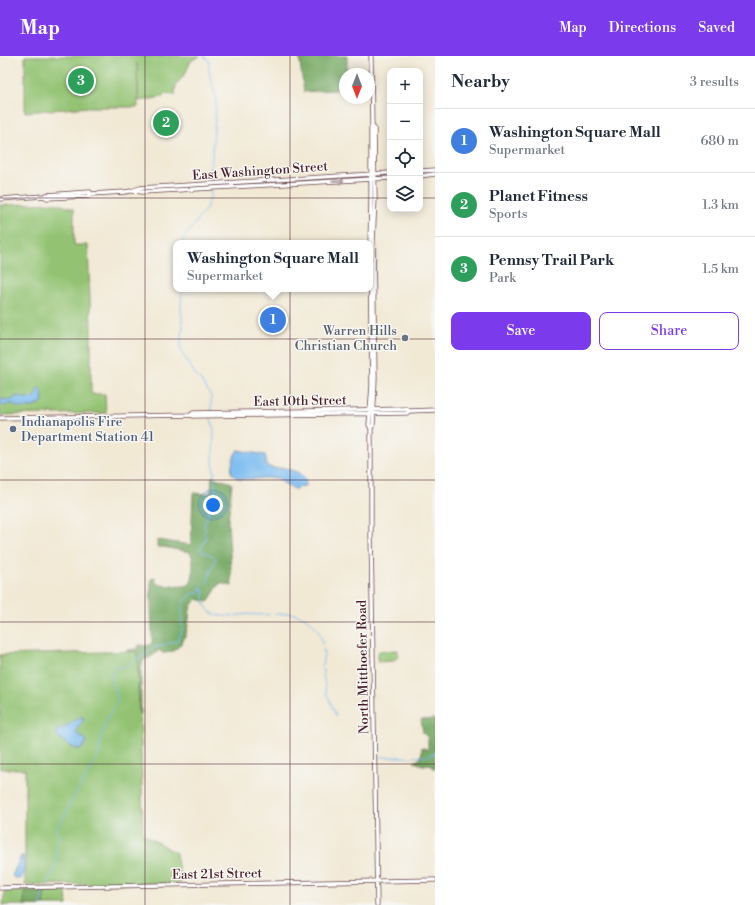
<!DOCTYPE html>
<html lang="en">
<head>
<meta charset="utf-8">
<style>
  :root { --surface:#fff; --page:#f2f2f3; --text:#1f2937; --muted:#747a83; --line:#e0e1e3; --accent:#7c3aed }
  body { margin:0; font-family:"Libre Bodoni",serif; background:var(--page); color:var(--text) }
  .controls { position:absolute; right:12px; top:12px; display:grid; overflow:hidden; border-radius:8px; box-shadow:0 2px 10px #0003 }
  .controls button { width:36px; height:36px; display:grid; place-items:center; padding:0; border:0; border-bottom:1px solid var(--line); background:var(--surface); color:var(--text); font:20px sans-serif }
  .compass { position:absolute; left:339px; top:12px; width:36px; height:36px; border-radius:50%; background:var(--surface); box-shadow:0 2px 10px #0003; rotate:180deg }
  .you { position:absolute; left:213px; top:449px; width:14px; height:14px; margin:-10px; border:3px solid #fff; border-radius:50%; background:#1a73e8; box-shadow:0 0 0 6px #1a73e833 }
  .badge { display:grid; place-items:center; width:26px; height:26px; border-radius:50%; background:var(--accent); color:#fff; font-size:13px; font-weight:700 }
  .pin { position:absolute; translate:-50% -50%; border:2px solid #fff; box-shadow:0 1px 4px #0006 }
  .popup { position:absolute; left:173px; top:184px; width:200px; height:52px; box-sizing:border-box; display:grid; place-content:center; border-radius:8px; background:var(--surface); filter:drop-shadow(0 1px 3px #0005); font-size:13px; white-space:nowrap; color:var(--muted) }
  .popup b { font-size:15px; color:var(--text) }
  .popup::after { content:''; position:absolute; left:50%; top:100%; margin-left:-8px; border:8px solid transparent; border-top-color:var(--surface) }
  .list { margin:0; padding:0; list-style:none }
  h2 { display:flex; justify-content:space-between; align-items:center; height:52px; margin:0; padding:0 16px; font-size:17px }
  h2 small { font-size:13px; font-weight:400; color:var(--muted) }
  .list li { display:grid; grid-template-columns:26px 1fr auto; gap:12px; align-items:center; box-sizing:border-box; height:64px; padding:0 16px; border-top:1px solid var(--line) }
  .list b { display:block; font-size:15px; white-space:nowrap }
  .list p { margin:0; font-size:13px; white-space:nowrap; color:var(--muted) }
  .list em { font-size:13px; font-style:normal; color:var(--muted) }
  .actions { display:flex; gap:8px; padding:12px 16px }
  .actions a { flex:1; padding:9px 0; border:1px solid var(--accent); border-radius:8px; text-align:center; font-size:14px; color:var(--accent) }
  .actions .main { background:var(--accent); color:#fff }
  .icon { flex:none; width:22px; height:22px; fill:none; stroke:currentColor; stroke-width:2; stroke-linecap:round; stroke-linejoin:round }
  .map { position:relative; flex:none; width:435px; height:849px; overflow:hidden }
  header { display:flex; align-items:center; gap:24px; box-sizing:border-box; height:56px; padding:0 20px; background:var(--accent); color:#fff }
  header strong { font-size:19px }
  nav { display:flex; gap:22px; margin-inline-start:auto; font-size:14px }
  main { display:flex }
  aside { flex:1; background:var(--surface) }
  .map>svg:first-child { display:block }
  .green { fill:#93c372; stroke:#6e714e }
  .forest { fill:#76a964; stroke:#606448 }
  .water { fill:#7cbcf1; stroke:#636e8e }
  .lines { fill:none; stroke-linecap:round; stroke-linejoin:round }
  .stream { stroke:#7cbcf1; stroke-width:1 }
  .major-casing { stroke:#633d44; stroke-width:5 }
  .major { stroke:#fff; stroke-width:3.5 }
  .oneway { stroke:#ae9aa0 }
  .grid { fill:none; stroke:#4a1f2b; stroke-width:1; stroke-opacity:0.55 }
  .worship-dot { fill:#6b7280; stroke:#f6f6f2; stroke-width:1.5 }
  .service-dot { fill:#5c6f8a; stroke:#f6f6f2; stroke-width:1.5 }
  .labels { text-anchor:middle; dominant-baseline:central; stroke-width:3; stroke-linejoin:round; paint-order:stroke }
  .street-label { font-size:13px; fill:#4a1f2b; stroke:#f6f6f2 }
  .worship-label { font-size:13px; fill:#5b616d; stroke:#f6f6f2; text-anchor:end }
  .service-label { font-size:13px; fill:#4e5e75; stroke:#f6f6f2; text-anchor:start }
</style>
</head>
<body>
<header>
<strong>Map</strong>
<nav><a>Map</a><a>Directions</a><a>Saved</a></nav>
</header>
<main>
<div class="map">
<svg width="435" height="849" viewBox="0 0 435 849">
  <rect width="100%" height="100%" fill="#f6f6f2"/>
  <filter id="ink" filterUnits="userSpaceOnUse"><feTurbulence type="fractalNoise" baseFrequency=".025" numOctaves="2"/><feDisplacementMap in="SourceGraphic" scale="8" xChannelSelector="R" yChannelSelector="G"/><feConvolveMatrix kernelMatrix="1 2 1 2 8 2 1 2 1" color-interpolation-filters="sRGB"/></filter>
  <filter id="wash" filterUnits="userSpaceOnUse"><feTurbulence type="fractalNoise" baseFrequency=".012" numOctaves="4" result="noise"/><feDisplacementMap in="SourceGraphic" scale="16" xChannelSelector="R" yChannelSelector="G"/><feGaussianBlur stdDeviation="0.9" result="paint"/><feColorMatrix in="noise" values="0 0 0 0 0 0 0 0 0 0 0 0 0 0 0 0 0 1.4 0 .05"/><feComposite in="paint" operator="in"/></filter>
  <g filter="url(#wash)">
    <rect width="100%" height="100%" fill="#f2e9d5"/>
    <!-- green -->
    <path class="green" d="M25,0H200L191,5L185,18L176,29L175,39L164,38L163,41L139,45L137,7L138,51H90L25,56Z
      M55,147L74,153V189H88L91,272V338H105L106,357L53,358L52,356H50V358L0,359V149Z
      M398,594V601L395,603L394,605L378,606V596L380,595Z
      M139,595L143,778L176,797L181,827L25,829V713H0V599Z
      M53,833L65,834L66,835L67,849H3L5,834Z"/>
    <!-- forest -->
    <path class="forest" d="M299,0H347V18H345V33L304,36Z
      M212,421L232,427L228,466L232,530L220,527L208,546L197,543C195,545 192,548 191,550C189,556 189,564 188,570C185,584 178,598 162,597L159,594L151,601L143,604L141,613V658L140,659L139,658L137,596H127V594L136,593L139,589C143,589 148,591 152,587C152,566 150,545 151,523L155,522L156,527C162,530 167,530 174,530C191,531 192,529 193,512C193,506 193,501 190,496L163,491H157V484L191,489L193,437L206,438L211,437Z
      M435,663V711L434,713L429,708L423,709L414,706L421,702L422,691L428,694V682L423,677L421,664Z
      M24,835L45,837L43,849H24Z"/>
    <!-- water -->
    <path class="water" d="M38,332H40L42,335L43,345C38,352 19,355 13,348H9L6,350L0,348V345C3,342 7,343 10,345L17,340L25,342H34Z
      M238,394L265,399L266,402V409C273,414 278,412 285,412L287,413L298,416L305,423L306,429L296,433H294L287,430L278,422H265L256,423H240C236,422 234,420 231,416C232,408 233,400 238,394Z
      M80,661H83L84,663C80,669 72,675 81,681C83,682 85,683 87,685L81,694C72,692 59,685 56,676V674L63,672Z
      M21,800H23C24,807 25,817 21,823L14,822L12,820Z"/>
    <g class="lines">
      <!-- stream -->
      <path class="stream" d="M204,0L209,5V16L215,39L216,49L210,125
        M182,187L183,184L207,151L208,147L211,140L210,129
        M182,233L181,253L183,273L181,277V294L184,300L188,306L195,318L199,322L210,338L211,342V356
        M200,533L204,534C202,545 206,556 217,559C221,560 224,559 227,561L229,559L233,560L235,559L238,560L241,558L242,559L249,558L251,559L254,558C257,560 260,558 263,559L264,558L266,559L269,558
        M274,558C281,559 290,556 296,558C310,562 322,574 322,588
        M323,593L324,598L322,610L326,636L336,660
        M377,701H409
        M412,701L427,700L435,697
        M47,829L57,807L56,790L59,782L56,774L59,768L63,763L76,737L94,709L99,698L101,683L106,666L107,662L114,652L118,644L116,634L112,628V619L113,613L120,610L126,611L134,605L145,599L150,594L158,590H163L166,588L177,585L182,575V552L184,545L192,538L196,537L199,538C199,532 204,528 208,525L211,514L216,503C211,497 206,498 200,494L206,482L204,477L206,473L204,470L210,451L215,436L213,401L214,374L211,362
        M41,849L43,836L45,832"/>
    </g>
  </g>
  <g filter="url(#ink)">
    <g class="lines">
      <!-- major casing -->
      <g class="major-casing">
        <path id="major" d="M420,115L435,114
          M420,120L435,118
          M132,135L143,136L390,122
          M44,140L47,142L89,140L91,138
          M0,143L44,140L46,139L90,136L91,138L125,136L131,135L140,132L390,117
          M370,187L371,144V72L372,71
          M370,207L372,329L369,369L371,372V479L377,849
          M191,359L193,357L407,353L409,355
          M0,362L191,359L193,360L407,357L409,355L435,354
          M371,372L373,369L375,322L373,186L375,142L374,72L372,71L371,0
          M0,832L435,824"/>
      </g>
      <!-- major -->
      <use href="#major" class="major"/>
    </g>
    <!-- one-way arrows -->
    <defs><path id="oneway-shaft" d="M-6 0H5M1.5-3L5.5 0L1.5 3" fill="none" stroke-width="1.6" stroke-linecap="round" stroke-linejoin="round"/></defs>
    <use class="oneway" href="#oneway-shaft" transform="translate(338 125) rotate(-3)"/>
  </g>
  <!-- grid -->
  <path class="grid" d="M145,0V849M290,0V849M0,142H390M420,142H435M0,283H435M0,424H435M0,566H435M0,708H435"/>
  <!-- markers -->
  <circle class="worship-dot" cx="405" cy="282" r="4"/>
  <circle class="service-dot" cx="13" cy="373" r="4"/>
  <g class="labels">
    <!-- street labels -->
    <g class="street-label">
      <text transform="translate(260 115) rotate(-4)">East Washington Street</text>
      <text transform="translate(300 345) rotate(-1)">East 10th Street</text>
      <text transform="translate(363 611) rotate(-91)">North Mitthoefer Road</text>
      <text transform="translate(217 818) rotate(-1)">East 21st Street</text>
    </g>
    <!-- worship labels -->
    <g class="worship-label">
      <text x="397" y="275">Warren Hills<tspan x="397" dy="15">Christian Church</tspan></text>
    </g>
    <!-- service labels -->
    <g class="service-label">
      <text x="21" y="366">Indianapolis Fire<tspan x="21" dy="15">Department Station 41</tspan></text>
    </g>
  </g>
</svg>
<div class="controls">
<button>+</button>
<button>−</button>
<button><svg class="icon" aria-label="locate" viewBox="0 0 24 24"><circle cx="12" cy="12" r="6"/><path d="M12 2v4M12 18v4M2 12h4M18 12h4"/></svg></button>
<button><svg class="icon" aria-label="layers" viewBox="0 0 24 24"><path d="M12 4l9 5-9 5-9-5zM3 14l9 5 9-5"/></svg></button>
</div>
<svg class="compass" viewBox="-18 -18 36 36"><path d="M0-13l5 13h-10z" fill="#e53935"/><path d="M0 13l5-13h-10z" fill="#747a83"/></svg>
<div class="you"></div>
<div class="pin badge" style="left:273px;top:264px;background:#3f7fe0">1</div>
<div class="popup"><b>Washington Square Mall</b>Supermarket</div>
<div class="pin badge" style="left:166px;top:67px;background:#2e9e5b">2</div>
<div class="pin badge" style="left:81px;top:25px;background:#2e9e5b">3</div>
</div>
<aside>
<h2>Nearby<small>3 results</small></h2>
<ul class="list">
<li><span class="badge" style="background:#3f7fe0">1</span><div><b>Washington Square Mall</b><p>Supermarket</p></div><em>680 m</em></li>
<li><span class="badge" style="background:#2e9e5b">2</span><div><b>Planet Fitness</b><p>Sports</p></div><em>1.3 km</em></li>
<li><span class="badge" style="background:#2e9e5b">3</span><div><b>Pennsy Trail Park</b><p>Park</p></div><em>1.5 km</em></li>
</ul>
<div class="actions"><a class="main">Save</a><a>Share</a></div>
</aside>
</main>
</body>
</html>
